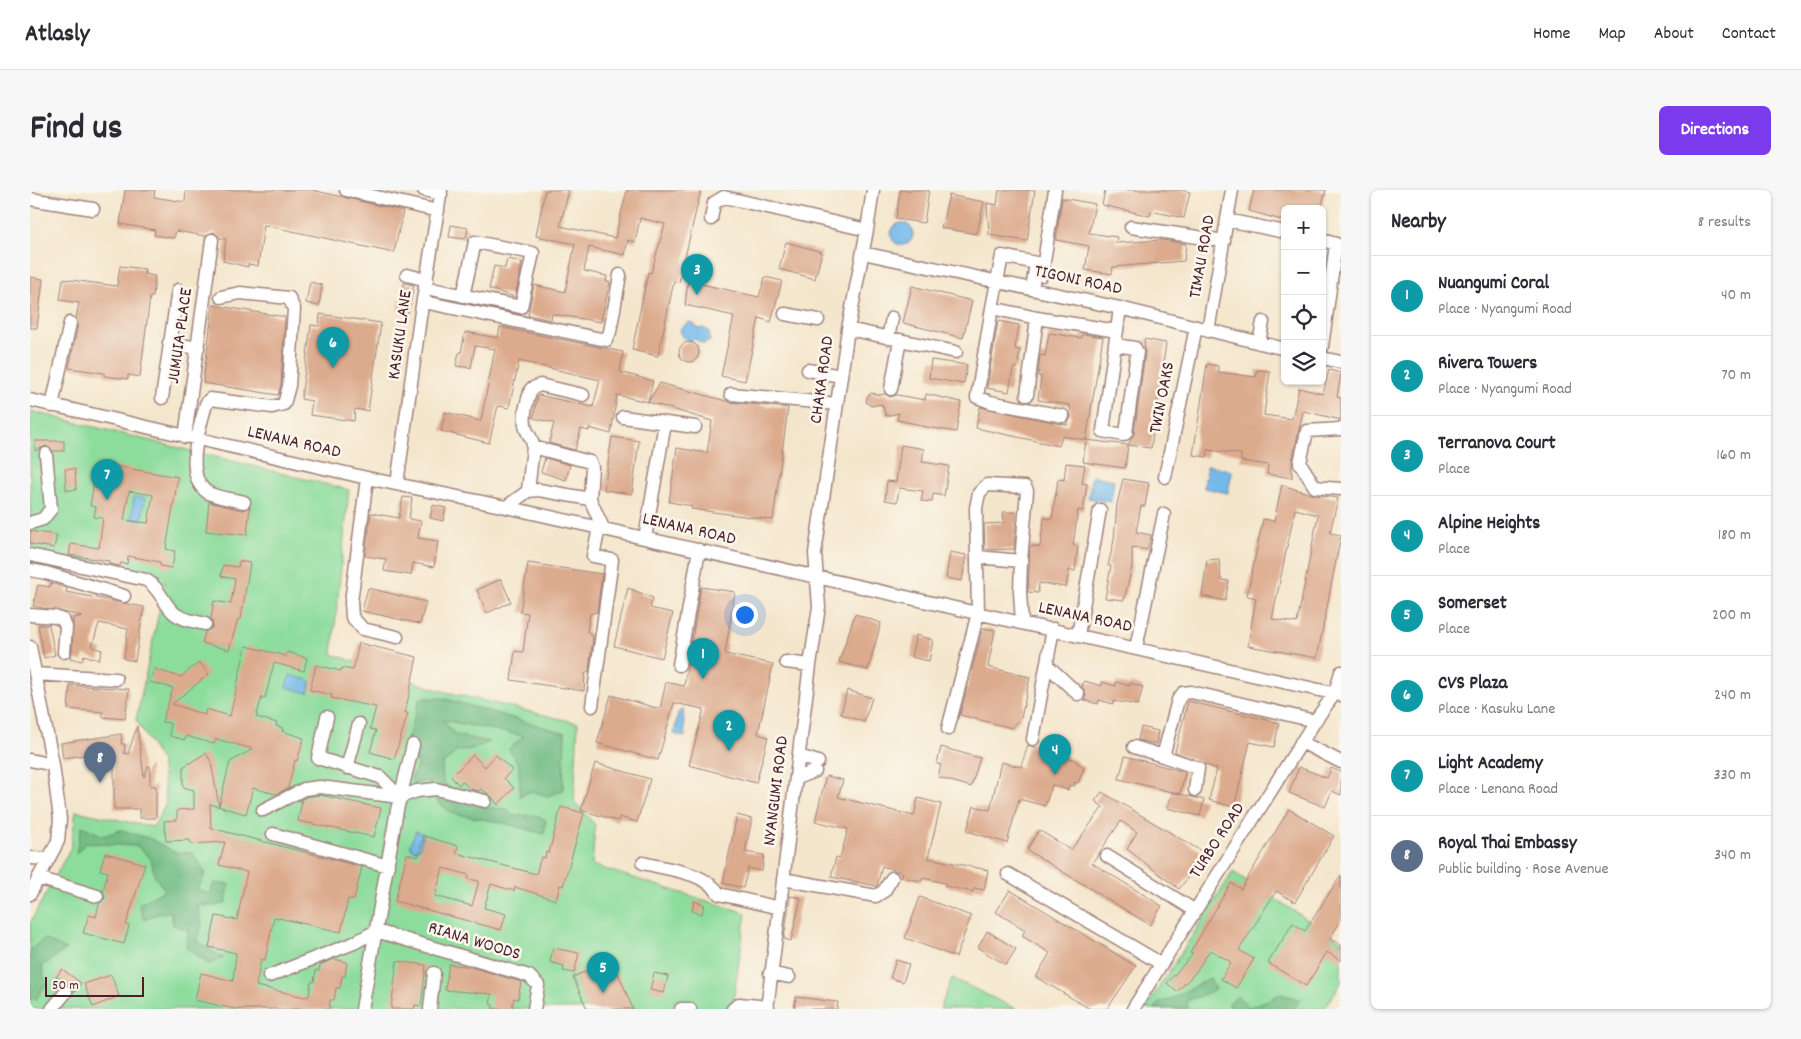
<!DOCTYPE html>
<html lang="en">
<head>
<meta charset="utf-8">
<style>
  :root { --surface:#fff; --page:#f7f7f7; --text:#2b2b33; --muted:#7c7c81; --line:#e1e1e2; --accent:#7c3aed }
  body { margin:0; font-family:Dekko,sans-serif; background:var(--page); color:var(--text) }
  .controls { position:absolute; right:15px; top:15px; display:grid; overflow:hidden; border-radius:8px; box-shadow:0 1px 4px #0004 }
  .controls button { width:45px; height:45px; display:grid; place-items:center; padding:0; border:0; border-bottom:1px solid var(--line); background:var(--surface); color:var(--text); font:25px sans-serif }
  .scale { position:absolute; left:15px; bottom:12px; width:99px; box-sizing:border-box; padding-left:5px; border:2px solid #4a1f2b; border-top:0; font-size:14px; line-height:18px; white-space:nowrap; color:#4a1f2b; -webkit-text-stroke:4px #fbf7ec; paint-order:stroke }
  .you { position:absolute; left:714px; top:424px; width:18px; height:18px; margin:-12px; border:4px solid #fff; border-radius:50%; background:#1a73e8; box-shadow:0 0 0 8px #1a73e833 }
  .badge { display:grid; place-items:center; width:32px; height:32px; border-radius:50%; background:var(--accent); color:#fff; font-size:16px; font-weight:700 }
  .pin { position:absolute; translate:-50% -41px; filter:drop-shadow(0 1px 2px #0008) }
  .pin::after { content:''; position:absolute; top:26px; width:18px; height:15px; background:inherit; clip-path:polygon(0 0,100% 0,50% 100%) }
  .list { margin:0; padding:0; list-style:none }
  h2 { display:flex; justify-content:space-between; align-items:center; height:65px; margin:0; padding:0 20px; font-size:21px }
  h2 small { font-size:16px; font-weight:400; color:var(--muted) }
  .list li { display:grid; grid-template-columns:32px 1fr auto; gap:15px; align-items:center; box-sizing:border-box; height:80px; padding:0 20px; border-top:1px solid var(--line) }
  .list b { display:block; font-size:19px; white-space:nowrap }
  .list p { margin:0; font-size:16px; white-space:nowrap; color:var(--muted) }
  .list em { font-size:16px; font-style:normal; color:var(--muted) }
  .icon { flex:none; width:28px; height:28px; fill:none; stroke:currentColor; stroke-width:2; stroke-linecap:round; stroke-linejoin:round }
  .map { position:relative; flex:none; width:1311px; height:819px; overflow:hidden; border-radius:8px }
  header { display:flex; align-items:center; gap:30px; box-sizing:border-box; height:70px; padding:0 25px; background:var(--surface); border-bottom:1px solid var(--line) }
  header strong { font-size:24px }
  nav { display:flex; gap:28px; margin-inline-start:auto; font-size:18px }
  .intro { display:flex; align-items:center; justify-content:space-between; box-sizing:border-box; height:120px; padding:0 30px }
  h1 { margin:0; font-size:35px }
  .button { padding:12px 22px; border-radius:8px; background:var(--accent); color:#fff; font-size:18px; font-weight:700 }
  main { display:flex; gap:30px; padding:0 30px }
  aside { flex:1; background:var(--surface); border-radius:8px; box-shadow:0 1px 4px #0004 }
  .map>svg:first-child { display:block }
  .green { fill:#8cdc9c; stroke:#6b7e64 }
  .forest { fill:#71bc84; stroke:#5e6e58 }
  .water { fill:#72baea; stroke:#5e6c8a }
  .building { fill:#dcaa8d; fill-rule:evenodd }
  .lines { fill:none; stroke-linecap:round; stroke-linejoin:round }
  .minor-casing { stroke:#9f827c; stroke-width:15 }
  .minor { stroke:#fff; stroke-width:12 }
  .labels { text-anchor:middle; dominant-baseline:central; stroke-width:5; stroke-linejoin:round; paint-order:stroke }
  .street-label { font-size:18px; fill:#4a1f2b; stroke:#fbf7ec }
</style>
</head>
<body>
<header>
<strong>Atlasly</strong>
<nav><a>Home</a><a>Map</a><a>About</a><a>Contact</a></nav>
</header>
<div class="intro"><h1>Find us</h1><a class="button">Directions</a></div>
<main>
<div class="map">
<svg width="1311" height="819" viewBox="0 0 1311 819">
  <rect width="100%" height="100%" fill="#fbf7ec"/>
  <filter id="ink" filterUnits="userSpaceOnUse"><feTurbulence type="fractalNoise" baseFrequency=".02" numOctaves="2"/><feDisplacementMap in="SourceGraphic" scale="10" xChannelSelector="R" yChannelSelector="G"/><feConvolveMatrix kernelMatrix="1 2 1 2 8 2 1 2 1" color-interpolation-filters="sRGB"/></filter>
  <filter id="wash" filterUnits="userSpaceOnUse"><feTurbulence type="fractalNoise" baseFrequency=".0096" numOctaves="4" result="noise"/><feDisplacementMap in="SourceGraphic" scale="20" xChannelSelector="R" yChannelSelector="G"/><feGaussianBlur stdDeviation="1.12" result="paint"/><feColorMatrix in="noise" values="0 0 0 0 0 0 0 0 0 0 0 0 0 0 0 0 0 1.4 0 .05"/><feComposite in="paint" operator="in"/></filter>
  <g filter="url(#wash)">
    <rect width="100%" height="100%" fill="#f4e6cc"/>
    <!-- green -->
    <path class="green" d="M0,221L319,300L302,464L408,500L548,533L544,611L565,635L562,675L716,723L702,819H0V733L41,657L46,621L123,637L136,614L131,571L106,530L135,393L0,367Z
      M1203,682L1311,751V793L1294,819H1115Z
      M922,788L986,819H910Z"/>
    <!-- forest -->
    <path class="forest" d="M390,508H412L535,543L533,600L517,606L502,601L490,606L489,575L479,559L494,546L413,530L425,545L459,552L449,557L426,562L412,575L413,592L440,614L459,618L477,619L486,626L503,625L516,630L514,644L473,633L421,623L408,612L398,591L383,594L381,588L387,577L386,568L373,564Z
      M52,636L73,646L91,640L121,649L144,662L163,663L175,683L168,700L180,704L184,693L199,694L196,713L185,716L168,715L172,735L167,751L193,768L179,774L156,757L158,740L143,735L141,722L129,723L114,730L109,714L135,700L125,687L121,669L107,656L56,653L46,663Z
      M14,749L36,760L12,776L16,794L7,808L0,809V760Z
      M1180,788L1185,800L1157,811V819H1125L1129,813L1143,808Z
      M1249,804L1270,809L1265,819H1200L1199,813L1208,806L1219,817L1239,810Z"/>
    <!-- water -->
    <path class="water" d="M861 44a11 11 0 1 1 22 0a11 11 0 1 1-22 0Z
      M659,132L663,133L668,139L673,138L679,141L680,151L673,154L665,149L659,151L652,147L650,139Z
      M1177,275L1202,281L1198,303L1174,298Z
      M1062,286L1084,290L1081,312L1058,308Z
      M104,307L115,308L112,330L101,329Z
      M260,485L281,491L278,503L256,497Z
      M653,518L655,547L644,544L648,523Z
      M386,641L393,644L390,658L386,660H383L380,655Z"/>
    <g id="blocks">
      <!-- building -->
      <path class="building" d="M95,0H125L124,7L155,12L156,0H282L373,21L364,63L234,35L228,76L218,74V77L193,71L196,49L190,48L184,42L175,46L146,41L144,48L124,45L125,40L90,34Z
        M515,0H539L530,36L585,48L597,0H671L649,92L644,91L628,166L602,160L618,82L621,83L635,34L610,28L605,52L598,50L595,65L559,57L554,81L577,86L576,92H580L571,132L522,124L521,130L498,125L504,95L535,102L545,54L506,46Z
        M870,0H899L894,33L866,29Z
        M969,0H1005L997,51L959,45L957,13L967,15Z
        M1075,0H1152L1160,2L1154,28L1121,21L1120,26L1072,15Z
        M1224,0H1296L1291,19H1255V31L1219,21Z
        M919,5L954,12L947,44L911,38Z
        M1032,8L1065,14L1059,43L1087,47L1086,53L1132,50L1156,54L1154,71L1083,77L1082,84L1055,80L1059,56L1026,50Z
        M421,35L438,38L436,49L419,47Z
        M756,52L792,62L785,89L749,79Z
        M477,69L492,72L485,107L459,99L464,76L475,78Z
        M90,76L115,79L114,84L125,86L123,107H120L110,187L98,185V189L74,186V183L39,178L48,135L46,128L49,113L30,110L33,89L87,96Z
        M0,87L13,89L7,138H0Z
        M735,87L752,91L741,132L729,128L715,191L691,186L704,126L655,115L658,91L729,107Z
        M280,92L292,95L289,116L276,113Z
        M374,93L384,95L378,123L368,121Z
        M882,96L942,111L933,148L873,133Z
        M183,115L255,127L251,195L248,205L173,193Z
        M290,124L351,133L338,221L325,219L324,231L280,225L282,211L271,209L281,135L289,136Z
        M968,131L989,135L985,159L990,160L987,178H983L979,202L957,198Z
        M470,137L593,162L590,182L623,191L618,212L587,205L581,244L559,238V241L551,239L545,260L519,253L524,233L503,228L508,205L563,217L570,190L489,171L479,218L468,216L459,253L411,241L415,222L451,231L465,159L445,156L441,178L426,176L429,163H431L435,142L468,148Z
        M1019,143L1051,148L1052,144L1073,147L1056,250L1032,246L1029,256L946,238L950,217L1037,235L1041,227L1040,215L1008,210L1011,186H1008L1010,165L1015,166Z
        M1114,149L1136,153L1121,258L1098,255L1104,244L1115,163Z
        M649 162a10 10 0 1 1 20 0a10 10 0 1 1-20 0Z
        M901,170L937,175L934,194L899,188Z
        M1177,174L1188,176V182L1226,187L1227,180L1240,181L1234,225L1262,229L1269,198L1293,204L1299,180L1311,183L1307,207L1311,208V230L1273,221L1262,271V288L1237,284L1238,275L1211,271V264L1178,260L1177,267L1163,265Z
        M630,193L700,212L758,218L743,330L661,319L662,316L639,312L647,258L677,263L682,231L618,212Z
        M842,203L849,205L855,204L860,207L867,205L895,210L896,204L931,212L926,242L891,236V235L867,230L869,223L856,226L852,214L841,216L836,212L837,206Z
        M582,247L609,251L602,304L574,300Z
        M1056,250L1098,255L1095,278L1053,272Z
        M5,251H34V261H23L16,256L5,261Z
        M871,255L894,259L892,272L919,276L914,306L903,304L902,312L891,311L893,301L869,298L867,312L855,310L857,291L866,292Z
        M515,268L540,275L536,290L511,282Z
        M67,273L148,287L136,359L145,361L142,378L130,376V372L98,366L97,374L91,373L90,376L79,374V371L39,365L41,354L69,358L73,328L64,327L66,317L60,316ZM99,301L123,305L118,333L94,330Z
        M1036,273L1055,275L1052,293L1057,294L1053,321L1048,320L1043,355L1048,356L1045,381L1039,380L1036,397L1009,393L1008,403L998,402L1000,356L1010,357L1014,328L1022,329L1028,289L1034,290Z
        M35,279H45L46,300H36Z
        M1093,289L1119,293L1115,316H1111L1106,342L1121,345L1117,360L1102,357V377L1094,410L1075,408L1081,376H1078L1084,350L1087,314Z
        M1252,295L1284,305L1308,308L1300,343L1311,345L1287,468L1218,456L1226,408L1217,406L1233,329L1244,331ZM1265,319L1288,325L1267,433L1242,429Z
        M373,307L382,308L379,329L391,331L388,348L408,351L404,377L383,373L381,385L354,381L356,369L335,366L341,323L369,328Z
        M179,312L212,320L220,317L217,345L176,341Z
        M403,315L416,318L413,331L400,328Z
        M973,322H986L984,359L955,360L954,334L974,333Z
        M0,341L27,345L24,358L0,354Z
        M920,362L936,365L932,391L916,388Z
        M1189,369L1191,390L1199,391L1195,411L1172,406L1177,370Z
        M209,371L220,373L211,429H208L199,460L172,453L175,442L183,437L181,428L184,411L201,414L205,389L191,386L193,375L208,377Z
        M498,373L572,384L567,422L560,424L557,441L563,447L559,481L555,484L554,501L481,490L485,461L493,462L498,423L490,422Z
        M471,389L481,412L457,423L447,400Z
        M20,393L37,398L36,402L114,417L105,471L94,469L98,439L69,433L62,457L72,460L69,470L54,465L52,471L40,468L42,463L43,428L53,426L3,416L8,395L20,397Z
        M671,397L705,402L695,464L743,474L728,544L738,547L726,593L659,575L674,519L644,513L628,570L567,553L581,505L630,519L636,492L654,496Z
        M338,398L396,412L390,434L332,421Z
        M598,398L623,408L620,418L643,423L632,468L584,456Z
        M825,424L851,433L838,480L809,472Z
        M8,435H19L25,465L14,468Z
        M953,438L965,440L958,477L1000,487L991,528L982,538L930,525Z
        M886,445L903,450L899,471L881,467Z
        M329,453L387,467L375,523H378L364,569L340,562L346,540L340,539L346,517L301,508L302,505L280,500L286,475L311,481L312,478L323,480Z
        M216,456L256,466L257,462L277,468L274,481L244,473L235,508L232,507L226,527L247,533L246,536L253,538L252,541L274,548L267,571L265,570L258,598L246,604L223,598L216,624L180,614L181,638L332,677L324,710L318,709L311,742L244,727L235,770L231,769L226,796L275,807L279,806L281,792H284L286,780L289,781L290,775L304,769L317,772L315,786H312L310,798H306L304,810H300L299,819H205L165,810L171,783L203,791L206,763L179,757L186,726L207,730L217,682L189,675L195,652L161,654L160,650L136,651L134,631L147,630V620L164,619V600L153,597V577L176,563L181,572L189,616L200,572L223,559L186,549L184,554L156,546L155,550L140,546V533L132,532L143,498L120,492L124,479L151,487L169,472L179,484L142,514L175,525L176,519L200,526Z
        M1054,491L1072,496V492L1086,496V492L1100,496V493L1113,497L1108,515L1084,511L1083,514L1069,510L1068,514L1054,510L1056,505L1052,497Z
        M40,495L99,499L95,529L72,527L73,522L38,519Z
        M817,500L842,508L834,532L811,524Z
        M1158,511L1249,533L1244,557L1220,552L1204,617L1179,610L1187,579L1145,562Z
        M107,536L114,587L118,576H120V596H126V628H110V619H84V561L33,568L31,553L92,544L91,554H95L94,563L98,564Z
        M1111,537L1128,541L1126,554L1108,550Z
        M998,555L1043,569L1054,578L1048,593L1045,592L1044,596L1039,595L1038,600L1022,595L1015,616L989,609L977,653L937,641L944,616L960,620L971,572L991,577Z
        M911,557L950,568L941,597L908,587L911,575L907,574Z
        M443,565L455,577L466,565L482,580L474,588L484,598L468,615L461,606L451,599L449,601L440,599L432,591L429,595L421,587Z
        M1095,566L1155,582L1150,604L1089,589Z
        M565,573L620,589L607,632L589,627L588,631L551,620Z
        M1269,577L1297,588L1301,578L1311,582V605L1302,601L1295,617L1259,603Z
        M796,586L813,590L808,607L884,626L888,608L911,614L898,668L958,680L954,700L944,698L943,702L915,696V693L893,688L891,691L871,687L873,683L852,676L847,696L801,687L806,667L810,668L818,639L785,631Z
        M1072,602L1176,664L1149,699L1097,659L1107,642L1091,631L1062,673L1132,716L1120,735L997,660L1009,640L1041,660L1073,617L1065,611Z
        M1143,602L1174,610L1170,626L1137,618Z
        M290,605L351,618L344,647L268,631L272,611H269L276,607Z
        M531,617L554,623L533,696L530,695L526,710L485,697L484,701L461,694L454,718L476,724L471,740L365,711L377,664L388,667L394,646L428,656L426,663L506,684L511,667L515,668L516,662L519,663ZM413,678L439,685L438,689L449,691L442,716L405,706Z
        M1259,619L1304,646L1265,712L1246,701L1209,760L1224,769L1206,798L1191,789L1201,772L1180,760L1165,783L1147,802L1137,793L1163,764L1160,763L1201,693L1211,699Z
        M707,625L722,629L715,662L734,665L732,681L718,678L713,698L693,693Z
        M75,663L115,674L96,735L99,736L94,754L53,743L59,725L66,727L69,714L75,708L73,701L78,682L70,680Z
        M1311,685V730L1300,749L1311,755V771L1297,762L1276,796L1238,773L1263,733L1275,741Z
        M980,700L1106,776L1077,819H1060L1006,787L1020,763L992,746L995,740L966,722Z
        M760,706L771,708L761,751L754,749Z
        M890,707L941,726L926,767L875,748Z
        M664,711L674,714L672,724L662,721Z
        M957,741L986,759L976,775L948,758Z
        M523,758L549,763L544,783L533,781L534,776L520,772Z
        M866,770L879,774L873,792L860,788Z
        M367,771L396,775L391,816L385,815L384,819H361Z
        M574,773L580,786L588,783L603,819H557L543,787Z
        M419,774L441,777L491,792L488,809L484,808L482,819H463V815L460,814L462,804L415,800Z
        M32,779L51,793L45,802L41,795L26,787Z
        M624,783L638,786L634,803L620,800Z
        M81,785L89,806L63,817L54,794Z
        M766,807L808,812L807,819H764Z"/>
    </g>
  </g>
  <g filter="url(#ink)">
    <use href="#blocks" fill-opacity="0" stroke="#9f827c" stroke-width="1"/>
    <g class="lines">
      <!-- minor casing -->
      <g class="minor-casing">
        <path id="minor" d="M316,0L408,21
          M394,0L411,4
          M0,9L63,19
          M681,29L684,13L694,7L837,40
          M1197,30L1255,42
          M1101,37L1194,51
          M1292,50L1306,54L1292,157
          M833,63L1090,118L1255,159
          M377,85L397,90
          M1012,85L1025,0
          M396,98L491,117L503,63L445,52L433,106
          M191,107L210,103L259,108L264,119L259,196L254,214L242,217L180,209L176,214C170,237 153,285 177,302C186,308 203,309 214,312
          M394,112L576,150L580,142L590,85
          M962,118L972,66L1006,73L1002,99
          M755,124L788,130
          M818,139L926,162
          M1178,141L1202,0
          M858,148L862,128
          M139,153L168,158
          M1229,153L1233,132
          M1085,155L1105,158L1107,162L1096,243L1093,245L1073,241L1090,118
          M1292,168L1311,172
          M778,180L811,186
          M861,199L870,150
          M701,204L807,214
          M997,205L1007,128
          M132,208L148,100
          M0,210L337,288L476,317L1311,505
          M22,216L40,133
          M1033,226L960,212L947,207L962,118L1007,128L1087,141
          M593,227L665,237
          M1311,239L1277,241L1270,273L1285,297L1311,299
          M155,247L182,50
          M503,257L560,272L562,277L560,309
          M1135,287L1166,137
          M337,288L321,412L322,427L333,439L367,447
          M367,294L390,128L411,0
          M498,301L503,257C503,250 499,246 496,239C492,225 497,212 501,199L510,195L553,205
          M476,317L498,301L509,300L560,309L573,338
          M0,333L13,329L21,319L16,264
          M615,348L635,233
          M0,365L116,390C129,397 133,413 144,423C152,430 165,431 175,434
          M947,367L991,371L990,402L992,433
          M0,380L16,383L94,406
          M0,425L25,427L33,430L36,437L34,462
          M1048,445L1070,320
          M0,457L23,575L30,629L28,651L0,704
          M1106,458L1134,324
          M756,472L780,475
          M649,475L669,360
          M1018,476L1048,504
          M5,484L86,489
          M562,516L582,370L563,366L569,338
          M297,527L288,568L350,587L370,607
          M918,539L948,423L946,318L949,303L957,295L995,297L997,301L991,371
          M1003,549L1023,439
          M1271,552L1311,572
          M1104,557L1133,566
          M769,566L788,572
          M0,570L23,575
          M317,578L329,534
          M767,588L785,581
          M1165,600L1168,578L1133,566L1148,510L1153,503L1161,502L1285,531
          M233,620L274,599L290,597L370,607L387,601L406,599L455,611
          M243,644L358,676
          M1077,666L1164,720
          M0,668L19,669
          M613,673C636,679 676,682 689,704L750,718
          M978,684L1130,773
          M8,688L67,706
          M753,689L846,706L854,701L862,688
          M740,783L759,787
          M239,786L324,753L344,742L353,743L499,786L508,795L504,819
          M22,819L36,802
          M332,819L367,620L383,555
          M400,819L404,783
          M651,819H660
          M703,819L709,814L738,817
          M737,819L780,475L789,417L785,363L818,139L837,40L843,0
          M1103,819L1285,531L1305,503L1311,482"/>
      </g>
      <!-- minor -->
      <use href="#minor" class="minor"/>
    </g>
  </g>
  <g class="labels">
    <!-- street labels -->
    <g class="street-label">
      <text transform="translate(1173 67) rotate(-80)">TIMAU ROAD</text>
      <text transform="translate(1048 91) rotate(12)">TIGONI ROAD</text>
      <text transform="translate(371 145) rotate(-82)">KASUKU LANE</text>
      <text transform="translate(151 146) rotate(-82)">JUMUIA PLACE</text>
      <text transform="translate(793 190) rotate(-82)">CHAKA ROAD</text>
      <text transform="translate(1133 208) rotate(-79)">TWIN OAKS</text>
      <text transform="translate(264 253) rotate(13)">LENANA ROAD</text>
      <text transform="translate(659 340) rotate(13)">LENANA ROAD</text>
      <text transform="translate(1055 428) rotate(12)">LENANA ROAD</text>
      <text transform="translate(747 601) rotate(-83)">NYANGUMI ROAD</text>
      <text transform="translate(1188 651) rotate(-57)">TURBO ROAD</text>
      <text transform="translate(444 752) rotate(17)">RIANA WOODS</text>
    </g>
  </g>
</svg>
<div class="controls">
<button>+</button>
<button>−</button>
<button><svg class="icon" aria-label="locate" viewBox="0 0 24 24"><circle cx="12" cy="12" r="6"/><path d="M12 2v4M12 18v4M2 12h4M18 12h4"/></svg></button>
<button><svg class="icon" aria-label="layers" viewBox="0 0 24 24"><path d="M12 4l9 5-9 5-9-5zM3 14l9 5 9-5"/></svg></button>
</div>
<div class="scale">50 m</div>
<div class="you"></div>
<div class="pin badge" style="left:673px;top:489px;background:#0f9aa8">1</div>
<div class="pin badge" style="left:699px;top:561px;background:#0f9aa8">2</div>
<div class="pin badge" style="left:667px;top:105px;background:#0f9aa8">3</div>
<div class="pin badge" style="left:1025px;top:585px;background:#0f9aa8">4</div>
<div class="pin badge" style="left:573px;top:803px;background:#0f9aa8">5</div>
<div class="pin badge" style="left:303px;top:178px;background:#0f9aa8">6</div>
<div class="pin badge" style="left:77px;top:310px;background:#0f9aa8">7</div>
<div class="pin badge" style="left:70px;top:593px;background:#5c6f8a">8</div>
</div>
<aside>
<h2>Nearby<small>8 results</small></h2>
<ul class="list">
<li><span class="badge" style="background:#0f9aa8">1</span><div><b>Nuangumi Coral</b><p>Place · Nyangumi Road</p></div><em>40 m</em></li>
<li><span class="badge" style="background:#0f9aa8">2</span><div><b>Rivera Towers</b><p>Place · Nyangumi Road</p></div><em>70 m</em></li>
<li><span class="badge" style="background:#0f9aa8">3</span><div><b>Terranova Court</b><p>Place</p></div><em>160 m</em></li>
<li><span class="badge" style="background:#0f9aa8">4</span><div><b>Alpine Heights</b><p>Place</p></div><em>180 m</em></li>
<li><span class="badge" style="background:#0f9aa8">5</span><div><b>Somerset</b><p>Place</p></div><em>200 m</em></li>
<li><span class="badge" style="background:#0f9aa8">6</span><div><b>CVS Plaza</b><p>Place · Kasuku Lane</p></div><em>240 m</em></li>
<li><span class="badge" style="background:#0f9aa8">7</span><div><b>Light Academy</b><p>Place · Lenana Road</p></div><em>330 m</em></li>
<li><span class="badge" style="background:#5c6f8a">8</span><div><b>Royal Thai Embassy</b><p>Public building · Rose Avenue</p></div><em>340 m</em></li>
</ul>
</aside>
</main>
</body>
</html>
